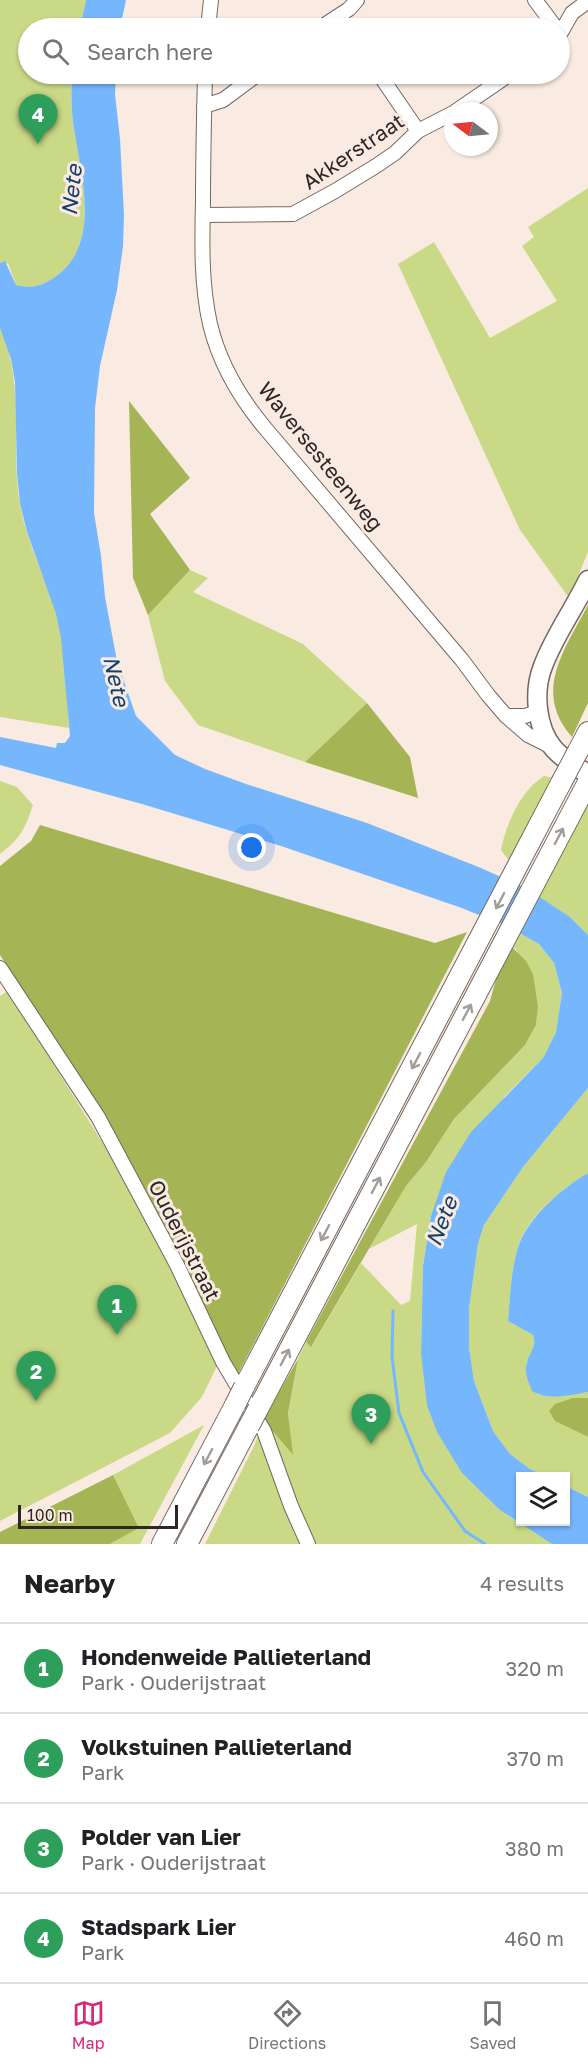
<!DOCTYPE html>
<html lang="en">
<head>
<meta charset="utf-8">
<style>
  :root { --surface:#fff; --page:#f6f6f6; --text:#202124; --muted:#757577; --line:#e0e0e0; --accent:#db2777 }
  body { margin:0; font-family:"Golos Text",sans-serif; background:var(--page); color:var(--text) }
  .controls { position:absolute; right:18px; bottom:18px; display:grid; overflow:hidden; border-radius:0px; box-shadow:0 2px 4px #0004 }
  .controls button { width:54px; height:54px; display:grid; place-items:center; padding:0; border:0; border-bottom:2px solid var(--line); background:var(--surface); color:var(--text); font:30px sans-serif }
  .compass { position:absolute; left:444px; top:102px; width:54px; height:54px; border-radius:50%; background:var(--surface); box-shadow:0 2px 4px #0004; rotate:286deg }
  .scale { position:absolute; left:18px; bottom:15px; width:160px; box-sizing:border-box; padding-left:6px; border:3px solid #2c2724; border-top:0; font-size:16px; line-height:21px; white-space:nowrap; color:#2c2724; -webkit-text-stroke:4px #f9ebe2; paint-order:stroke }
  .you { position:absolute; left:252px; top:848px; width:21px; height:21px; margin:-15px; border:4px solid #fff; border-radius:50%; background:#1a73e8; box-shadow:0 0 0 9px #1a73e833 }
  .badge { display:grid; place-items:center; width:39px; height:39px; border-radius:50%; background:var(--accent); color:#fff; font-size:20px; font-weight:700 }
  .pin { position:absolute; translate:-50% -50px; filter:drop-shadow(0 2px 3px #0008) }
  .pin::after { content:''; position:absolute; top:32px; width:21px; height:18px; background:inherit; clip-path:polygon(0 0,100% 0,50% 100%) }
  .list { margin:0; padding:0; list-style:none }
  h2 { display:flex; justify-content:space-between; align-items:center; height:78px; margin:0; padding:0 24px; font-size:26px }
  h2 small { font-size:20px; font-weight:400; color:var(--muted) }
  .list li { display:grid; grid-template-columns:39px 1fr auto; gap:18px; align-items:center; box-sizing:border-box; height:90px; padding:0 24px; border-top:2px solid var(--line) }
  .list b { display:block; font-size:22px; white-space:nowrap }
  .list p { margin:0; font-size:20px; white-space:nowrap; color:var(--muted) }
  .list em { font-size:20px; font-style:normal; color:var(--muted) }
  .icon { flex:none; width:33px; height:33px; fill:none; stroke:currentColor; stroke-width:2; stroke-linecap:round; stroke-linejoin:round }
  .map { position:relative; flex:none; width:588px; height:1544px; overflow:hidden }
  .search { position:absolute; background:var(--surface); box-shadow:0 2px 4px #0004; left:18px; right:18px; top:18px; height:66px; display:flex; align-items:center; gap:15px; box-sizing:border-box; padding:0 21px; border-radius:33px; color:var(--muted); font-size:22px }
  .sheet { height:438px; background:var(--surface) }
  nav { display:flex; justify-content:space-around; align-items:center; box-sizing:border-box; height:84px; border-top:2px solid var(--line); background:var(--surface); font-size:16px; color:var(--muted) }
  nav a { display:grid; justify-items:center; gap:3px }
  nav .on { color:var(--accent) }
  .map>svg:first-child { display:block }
  .green { fill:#cad986 }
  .forest { fill:#a5b454 }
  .water { fill:#76b6fd }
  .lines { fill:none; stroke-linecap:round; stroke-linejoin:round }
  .stream { stroke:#76b6fd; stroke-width:3 }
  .minor-casing { stroke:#746860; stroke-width:16 }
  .major-casing { stroke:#746860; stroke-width:21 }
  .highway-casing { stroke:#746860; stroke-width:22 }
  .minor { stroke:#fff; stroke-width:14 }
  .major { stroke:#fff; stroke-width:18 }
  .highway { stroke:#fff; stroke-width:20 }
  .highway-bridge-casing { stroke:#746860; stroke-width:22; stroke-linecap:butt }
  .highway-bridge { stroke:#fff; stroke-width:20 }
  .oneway { stroke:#a09e9c }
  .labels { text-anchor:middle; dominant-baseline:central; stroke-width:6; stroke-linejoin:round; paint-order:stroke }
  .street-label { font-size:21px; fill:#2c2724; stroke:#f9ebe2 }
  .water-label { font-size:22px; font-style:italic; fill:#14406d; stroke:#f9ebe2 }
</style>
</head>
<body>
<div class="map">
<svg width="588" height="1544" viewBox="0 0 588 1544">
  <rect width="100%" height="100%" fill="#f9ebe2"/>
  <!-- green -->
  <path class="green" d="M0,0H86L80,28H28V74H72C71,92 71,111 74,129C81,176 102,244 55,277C41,286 33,289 16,285L8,263L0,268Z
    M588,188V552L569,598L520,530L398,264L434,242L490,338L557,301L522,246L534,237L528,227Z
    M0,328C26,384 10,446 20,505C27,543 45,577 56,614C67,650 66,690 69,728L0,717Z
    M190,570L208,578L193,592L303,644L367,703L305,762L198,725L165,681L148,615Z
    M544,776L554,778L510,862L501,850C506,824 521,790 544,776Z
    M0,781L17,787L33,805C25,829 20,839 0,854Z
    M588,801V935L570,917L539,897Z
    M520,933L539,944L554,963L562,993L556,1032L543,1058L505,1096L431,1216L423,1266L421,1353L500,1510L552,1544H205L255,1444L263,1420L292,1454L288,1413L298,1359L306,1342L312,1346L361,1263L401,1305L410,1301L417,1224L369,1249L406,1186L426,1162L454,1119L525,1045L536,1025L538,1007L516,949L512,947Z
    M8,991L135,1195L217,1366L202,1397L170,1433L0,1521V996Z
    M588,1088V1173C562,1188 528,1216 518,1246C511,1270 510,1296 508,1321L533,1335L535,1338L532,1353L526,1363L532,1391C548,1401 570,1394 588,1392V1398H573L555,1421L588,1437V1497L566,1486V1476H546L530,1469L510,1454L493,1431L474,1381L469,1347V1309L478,1244L484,1225L523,1167Z
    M204,1425L140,1544H110L139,1528L113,1475Z"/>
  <!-- forest -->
  <path class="forest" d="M129,401L190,478L150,514L190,570L148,615L133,578Z
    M588,605V703L572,737C532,692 565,649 588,605Z
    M367,703L410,757L418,798L305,762Z
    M40,825L435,943L467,932L237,1376L155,1210L90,1095L0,955V866L31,841Z
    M512,947L526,961L533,974L538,1007L536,1025L525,1045L454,1119L426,1162L406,1186L311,1347L306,1342L490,1001L498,972Z
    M298,1359L288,1413L293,1455L263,1420Z
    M573,1398H588V1437L555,1421L549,1411L555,1404Z
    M113,1475L139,1528L110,1544H0V1532Z"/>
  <!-- water -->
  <path class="water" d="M86,0H126L120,28H80Z
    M72,74H116L115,94L120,139L124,215L123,246L117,290L100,366L95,408L94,513L101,556L105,597L117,661L136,716L175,755L205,769L246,784L367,823L481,868L526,888L570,917L588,935V1088L523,1167L484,1225L478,1244L469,1309V1347L474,1381L493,1431L510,1454L530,1469L546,1476H520V1522H566V1486L588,1497V1544H552L500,1510L462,1473L437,1432L427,1405L421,1353L423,1266L431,1216L446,1172L471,1132L543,1058L556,1032L562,993L554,963L539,944L507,926L459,907L281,846L142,804L0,765V737L56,748L57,743H65L70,736L61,638L56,614L27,532L20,504L17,473L15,382L11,359L0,328V263L5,261L16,285C33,289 41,286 55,277C102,244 81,176 74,129C71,111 71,92 72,74Z
    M588,1173V1392C570,1395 548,1401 532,1391C529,1383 525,1374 526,1367C527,1355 538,1346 533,1335L508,1321C510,1296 511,1270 518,1247C528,1217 562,1188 588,1173Z"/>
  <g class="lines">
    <!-- stream -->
    <path class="stream" d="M393,1311L392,1357L399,1413L423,1472L465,1531L485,1544"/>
    <!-- minor casing -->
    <g class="minor-casing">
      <path id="minor" d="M535,0L556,28
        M339,16L348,28
        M208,28L211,0
        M320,28L349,9L357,0
        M560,34L572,13L588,1
        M205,74C204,116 203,159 203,201C202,242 201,284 210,324C219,362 240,398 265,428L462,660L488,695L506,716L528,735L554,748
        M379,74L418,131
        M204,106L223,100L258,74
        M456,111L510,74
        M203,215L293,214L335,191L376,166L395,153L418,131L453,113
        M506,716H525L539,711
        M0,968L98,1117L177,1265L223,1362L264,1431L291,1506L308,1544"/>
    </g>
    <!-- major casing -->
    <g class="major-casing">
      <path id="major" d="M588,580C574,609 554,636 543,666C533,691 536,728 554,749C563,759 576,767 588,774"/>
    </g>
    <!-- highway casing -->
    <g class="highway-casing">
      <path id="highway" d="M578,751L588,732
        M244,1387L561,783
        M258,1409L588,782
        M162,1544L235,1405
        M187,1544L249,1426"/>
    </g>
    <!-- minor -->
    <use href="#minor" class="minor"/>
    <!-- major -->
    <use href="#major" class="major"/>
    <!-- highway -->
    <use href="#highway" class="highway"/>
    <!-- highway-bridge casing -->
    <g class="highway-bridge-casing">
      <path id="highway-bridge" d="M561,783L578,751
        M235,1405L244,1387
        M249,1426L258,1409"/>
    </g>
    <!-- highway-bridge -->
    <use href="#highway-bridge" class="highway-bridge"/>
  </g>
  <!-- one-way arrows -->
  <defs><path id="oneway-shaft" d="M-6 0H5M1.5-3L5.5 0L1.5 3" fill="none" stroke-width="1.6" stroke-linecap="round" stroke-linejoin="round" transform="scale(1.5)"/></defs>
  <g class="oneway">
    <use href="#oneway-shaft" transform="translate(559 836) rotate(-62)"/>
    <use href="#oneway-shaft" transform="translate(500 901) rotate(118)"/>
    <use href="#oneway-shaft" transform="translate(467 1012) rotate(-62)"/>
    <use href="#oneway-shaft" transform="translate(416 1061) rotate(118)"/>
    <use href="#oneway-shaft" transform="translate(376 1185) rotate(-62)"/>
    <use href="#oneway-shaft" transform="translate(325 1233) rotate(118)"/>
    <use href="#oneway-shaft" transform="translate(285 1357) rotate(-62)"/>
    <use href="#oneway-shaft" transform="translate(208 1457) rotate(118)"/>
  </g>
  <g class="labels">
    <!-- street labels -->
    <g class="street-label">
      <text transform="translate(353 151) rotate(-34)">Akkerstraat</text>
      <text transform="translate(321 456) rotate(51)">Waversesteenweg</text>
      <text transform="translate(185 1240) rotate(63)">Ouderijstraat</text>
    </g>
    <!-- water labels -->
    <g class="water-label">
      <text transform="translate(71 190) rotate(-84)">Nete</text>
      <text transform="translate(117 681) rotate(77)">Nete</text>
      <text transform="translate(441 1221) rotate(-69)">Nete</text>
    </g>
  </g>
</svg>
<div class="controls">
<button><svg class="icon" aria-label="layers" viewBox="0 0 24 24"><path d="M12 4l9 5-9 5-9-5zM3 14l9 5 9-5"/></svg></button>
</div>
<svg class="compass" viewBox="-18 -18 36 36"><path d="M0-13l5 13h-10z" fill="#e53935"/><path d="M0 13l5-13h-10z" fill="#757577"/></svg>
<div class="scale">100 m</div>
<div class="you"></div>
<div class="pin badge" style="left:117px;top:1335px;background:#2e9e5b">1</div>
<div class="pin badge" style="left:36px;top:1401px;background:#2e9e5b">2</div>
<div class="pin badge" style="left:371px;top:1444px;background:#2e9e5b">3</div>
<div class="pin badge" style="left:38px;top:144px;background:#2e9e5b">4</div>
<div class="search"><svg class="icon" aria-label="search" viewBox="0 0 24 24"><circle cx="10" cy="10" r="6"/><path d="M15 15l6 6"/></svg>Search here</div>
</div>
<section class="sheet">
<h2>Nearby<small>4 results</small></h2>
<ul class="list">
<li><span class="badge" style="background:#2e9e5b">1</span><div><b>Hondenweide Pallieterland</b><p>Park · Ouderijstraat</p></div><em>320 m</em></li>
<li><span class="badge" style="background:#2e9e5b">2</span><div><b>Volkstuinen Pallieterland</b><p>Park</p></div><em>370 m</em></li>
<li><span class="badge" style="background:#2e9e5b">3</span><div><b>Polder van Lier</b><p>Park · Ouderijstraat</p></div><em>380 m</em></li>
<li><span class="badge" style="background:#2e9e5b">4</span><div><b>Stadspark Lier</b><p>Park</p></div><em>460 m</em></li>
</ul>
</section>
<nav>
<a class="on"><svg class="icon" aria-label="map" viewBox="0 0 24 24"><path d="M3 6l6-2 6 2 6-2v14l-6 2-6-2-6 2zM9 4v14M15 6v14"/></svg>Map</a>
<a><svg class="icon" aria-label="directions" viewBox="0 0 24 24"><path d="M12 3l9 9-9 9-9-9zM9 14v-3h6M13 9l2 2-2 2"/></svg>Directions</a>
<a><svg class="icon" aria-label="saved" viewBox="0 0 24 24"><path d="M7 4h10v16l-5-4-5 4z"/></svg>Saved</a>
</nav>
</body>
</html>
